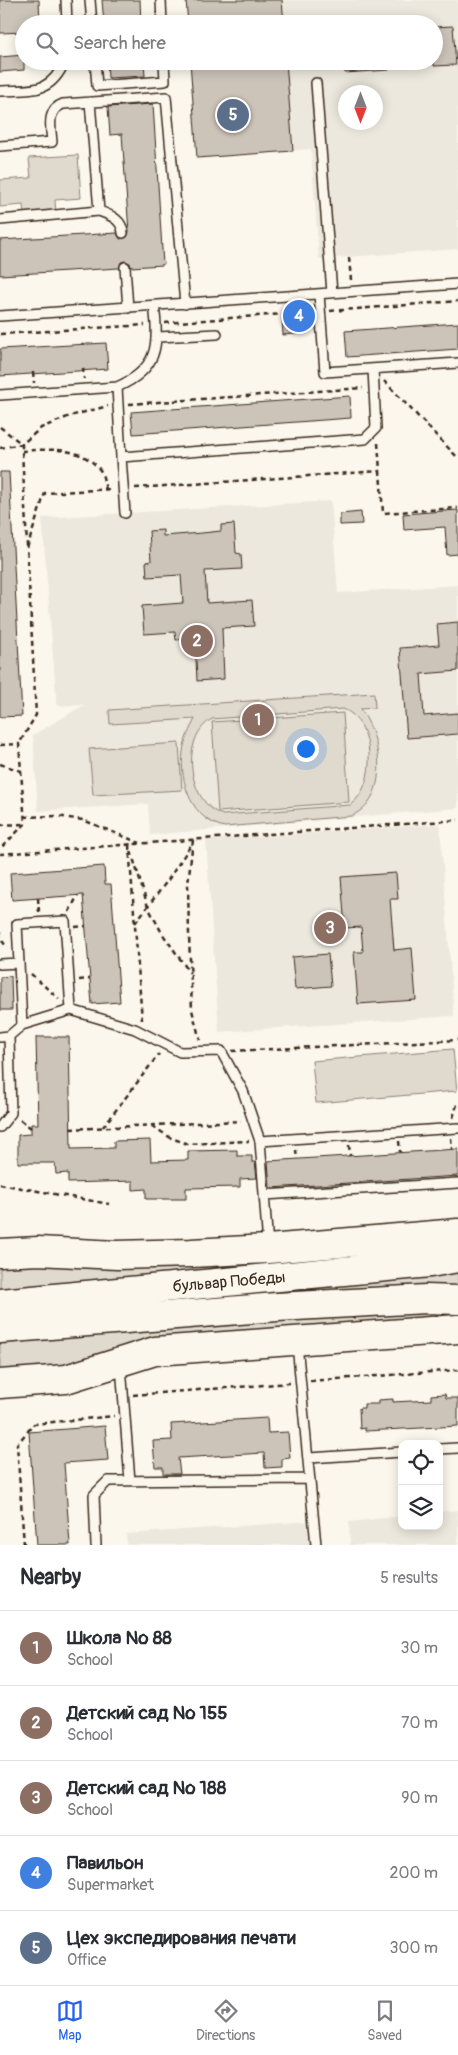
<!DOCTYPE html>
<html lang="en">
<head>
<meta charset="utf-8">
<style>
  :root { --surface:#fff; --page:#f7f7f7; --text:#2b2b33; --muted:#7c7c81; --line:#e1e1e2; --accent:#2563eb }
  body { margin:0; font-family:Pangolin,sans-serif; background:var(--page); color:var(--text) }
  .controls { position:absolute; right:15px; bottom:15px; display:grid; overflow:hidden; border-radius:10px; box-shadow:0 2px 12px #0003 }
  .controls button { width:45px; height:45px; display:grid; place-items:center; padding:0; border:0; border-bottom:1px solid var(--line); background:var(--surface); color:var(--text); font:25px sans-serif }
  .compass { position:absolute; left:338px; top:85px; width:45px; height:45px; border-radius:50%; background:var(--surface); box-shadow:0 2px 12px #0003; rotate:180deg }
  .you { position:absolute; left:305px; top:748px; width:18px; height:18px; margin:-12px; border:4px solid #fff; border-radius:50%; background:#1a73e8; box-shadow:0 0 0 8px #1a73e833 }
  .badge { display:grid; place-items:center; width:32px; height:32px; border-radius:50%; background:var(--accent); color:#fff; font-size:16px; font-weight:700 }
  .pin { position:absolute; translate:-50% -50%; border:2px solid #fff; box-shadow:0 1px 5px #0006 }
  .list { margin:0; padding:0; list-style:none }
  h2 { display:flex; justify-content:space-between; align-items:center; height:65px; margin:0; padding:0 20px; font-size:21px }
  h2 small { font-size:16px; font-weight:400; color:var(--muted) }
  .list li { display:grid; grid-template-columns:32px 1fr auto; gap:15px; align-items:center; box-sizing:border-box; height:75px; padding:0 20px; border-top:1px solid var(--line) }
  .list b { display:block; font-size:19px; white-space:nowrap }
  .list p { margin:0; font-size:16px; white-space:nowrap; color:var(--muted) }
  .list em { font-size:16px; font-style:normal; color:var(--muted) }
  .icon { flex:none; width:28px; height:28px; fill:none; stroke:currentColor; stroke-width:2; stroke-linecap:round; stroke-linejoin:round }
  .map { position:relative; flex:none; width:458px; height:1545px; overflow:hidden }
  .search { position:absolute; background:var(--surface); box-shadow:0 2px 12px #0003; left:15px; right:15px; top:15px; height:55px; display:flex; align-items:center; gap:12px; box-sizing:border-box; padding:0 18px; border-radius:28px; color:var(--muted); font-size:19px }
  .sheet { height:440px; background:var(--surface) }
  nav { display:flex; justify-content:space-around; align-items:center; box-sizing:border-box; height:70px; border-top:1px solid var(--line); background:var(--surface); font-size:14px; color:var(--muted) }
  nav a { display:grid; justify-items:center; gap:2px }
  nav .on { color:var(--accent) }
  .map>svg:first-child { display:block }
  .built { fill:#ede8dd; fill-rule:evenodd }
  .green { fill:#dfd9ce; stroke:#8d8276; fill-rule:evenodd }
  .building { fill:#ccc4b9; stroke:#3b2a1e }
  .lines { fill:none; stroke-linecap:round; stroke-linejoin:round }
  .service-casing { stroke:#3b2a1e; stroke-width:12 }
  .primary-casing { stroke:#3b2a1e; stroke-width:31 }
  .path { stroke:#3b2a1e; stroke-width:2.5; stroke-dasharray:5 4; stroke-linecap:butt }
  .service { stroke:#fbf7ec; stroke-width:9 }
  .primary { stroke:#fbf7ec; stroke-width:28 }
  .labels { text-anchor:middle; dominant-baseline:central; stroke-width:4.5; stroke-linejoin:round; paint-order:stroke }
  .street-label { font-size:16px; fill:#3b2a1e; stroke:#fbf7ec }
</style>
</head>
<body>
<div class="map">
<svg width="458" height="1545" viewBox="0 0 458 1545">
  <rect width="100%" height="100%" fill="#fbf7ec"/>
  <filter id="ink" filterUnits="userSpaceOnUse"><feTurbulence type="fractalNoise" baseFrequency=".02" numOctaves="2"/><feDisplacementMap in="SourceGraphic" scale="10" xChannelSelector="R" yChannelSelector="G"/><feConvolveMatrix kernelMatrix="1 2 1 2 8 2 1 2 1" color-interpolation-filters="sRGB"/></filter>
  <g filter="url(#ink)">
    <!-- built -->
    <path class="built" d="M186,0H458V249L319,259L311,149L197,158L190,61H434V24H188ZM346,92H376V122H346Z
      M331,501L338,593L458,585V808L150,835L148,804L38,811L33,735L84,705L57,706L42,518Z
      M440,824L454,1016L219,1032L206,840Z
      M458,1510V1545H350L349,1522L402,1516V1526H439V1512Z
      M310,1521L311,1545H127L126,1534Z"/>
    <!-- green -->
    <path class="green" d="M78,155L81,198L55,200L56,214L24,216L23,205L0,207V180L31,178L29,158Z
      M374,693L375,708L360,709C382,737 391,799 351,816L225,827C192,821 179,782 183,752C184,740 190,729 195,719L110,724L109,710ZM343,709C375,720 378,786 350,805L223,815C187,803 180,737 212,719Z
      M343,713L349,802L218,812L212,722Z
      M179,743L182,790L93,795L89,749Z
      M453,1049L457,1091L316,1103L312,1061Z
      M458,1240V1249L0,1290V1262Z
      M458,1273V1293L0,1312L419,1277Z
      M458,1309V1320L79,1366L0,1374V1340L359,1311Z"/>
    <!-- building -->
    <path class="building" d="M0,0H39L40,24H24V32L0,33Z
      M102,0H140L141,24H104Z
      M186,0H282L284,24H188Z
      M453,26L456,65L434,66V27Z
      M24,55V70L0,72V57Z
      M107,61H144L145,76L108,78Z
      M190,61H286L293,151L197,158Z
      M344,61H389V70L345,73Z
      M153,104L163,265L131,267L130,263L125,261L121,262L119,268L0,275V240L117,233L120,239L127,237L129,232L122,134L110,135L108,107Z
      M303,314L305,333L283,335L282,316Z
      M458,323V349L347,357L345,331Z
      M106,343L108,369L0,376V349Z
      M350,396L351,418L133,434L131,412Z
      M0,472H9L22,716L0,717Z
      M458,510V554L447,555L445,527L404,530L403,514Z
      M361,512L362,524L340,525V514Z
      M234,524L236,553L241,554L242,569L205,571L207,603L252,600L254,626L222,628L224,679L197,681L195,638L176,640L175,632L144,634L142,606L183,603L181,575L147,577L146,562L151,561L149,531L163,530V536L202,533L221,531V525Z
      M458,622V671L421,674L424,716L458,713V734L407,738L400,648L439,645L437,624Z
      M104,866L105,884H111L120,1002L92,1004L83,895L12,900L10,873Z
      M396,873L398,899H390L394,950L412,948L416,1000L358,1004L354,952H363L361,927L345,928L341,877Z
      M328,954L331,986L295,989L292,957Z
      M11,976L12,1010H0V977Z
      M36,1037H69L71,1149L114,1148V1141L150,1140L151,1161L188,1160V1151L237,1150V1156H252V1162H255L257,1178L240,1179V1187L186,1188V1199H146V1189L133,1190V1181L68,1183V1173L56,1174L55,1163H18V1135L31,1134V1124H38Z
      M458,1149V1176L270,1188L268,1161Z
      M445,1394L446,1398H458V1426L365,1431V1428L360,1429L359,1408H364V1404H378V1400L393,1399V1402L431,1400V1395Z
      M267,1418L268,1433L288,1432L290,1458L282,1459V1467L265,1468L264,1453L178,1458L180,1474H163V1467H155L153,1441L172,1440L171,1424Z
      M105,1426L108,1460L64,1463L70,1545H37L29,1432Z"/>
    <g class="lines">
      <!-- service casing -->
      <g class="service-casing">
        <path id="service" d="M66,0L67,24
          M90,0L92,24
          M161,0L162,24
          M95,61L97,86L165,81L164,61
          M316,83L332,293
          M0,91C32,89 50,95 65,61
          M0,146L52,142C51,128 46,110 63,104L166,97L185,304
          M99,211C110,215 122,219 123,233
          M0,220L99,211L90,102
          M125,267L128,308
          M319,294L325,372L458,363
          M0,316L458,284
          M158,337L217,334
          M117,387L121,457L365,439L376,428L373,369
          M0,395L117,387C157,370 160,346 154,306
          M121,457L125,513
          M19,963L17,924L65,921L71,1010L22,1025
          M0,964L19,963L22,1025L9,1036L0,1037
          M71,1010L135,1029L180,1052L221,1051L243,1091L260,1141L268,1246
          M0,1127L11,1113L9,1036
          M260,1141L458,1128
          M264,1195L458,1183
          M297,1344L316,1545
          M121,1366L130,1481
          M439,1449L458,1448
          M309,1458L402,1452
          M96,1545L94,1495L108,1481L310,1479"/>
      </g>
      <!-- primary casing -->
      <g class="primary-casing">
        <path id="primary" d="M0,1253L38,1251L117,1255L191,1253L268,1249L458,1233
          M0,1303L430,1263L458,1258
          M0,1329L277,1307L426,1299L458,1300
          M0,1384L66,1379L155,1351L458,1329"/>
      </g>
      <!-- path -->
      <path class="path" d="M349,258L351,280
        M330,311L458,301
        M165,323L309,312
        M0,334L145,325
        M83,368L84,379
        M33,372L34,383
        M384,381L458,458
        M129,404L363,388
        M0,427L22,444V451L36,715L19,744
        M378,443L383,513L458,508
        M0,448L22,444L41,428L70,416L108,406
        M22,451C48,449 82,446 100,470C103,474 104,483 106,489
        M135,488L380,471
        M27,548L45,493L112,489
        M0,745L19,744L25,824L0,849
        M0,764L21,771
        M24,817L56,816L83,820L140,843
        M0,825L23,824
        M193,840L188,884L189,935L192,1010L200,1040
        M129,845L142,1020
        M131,851L148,907L162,933L190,973
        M0,854L458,820
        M38,898L39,912
        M69,912L78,895
        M135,923L168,880L193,842
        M75,927L86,926
        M0,932V938L6,946
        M31,974L59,999
        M79,980L90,979
        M232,1051L458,1040
        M453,1118L458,1101
        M20,1120L31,1128
        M152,1126L171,1138L188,1144L249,1141
        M103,1127L159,1054
        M70,1129L241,1121
        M451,1138L452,1149
        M399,1141L400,1152
        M349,1145L350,1156
        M296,1150L297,1159
        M0,1184L109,1204
        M310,1381L458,1370
        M133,1395L290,1383
        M24,1545L17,1444L34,1424L114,1416"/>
      <!-- service -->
      <use href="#service" class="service"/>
      <!-- primary -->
      <use href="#primary" class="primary"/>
    </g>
  </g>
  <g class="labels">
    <!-- street labels -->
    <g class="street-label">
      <text transform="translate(229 1282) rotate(-5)">бульвар Победы</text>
    </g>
  </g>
</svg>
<div class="controls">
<button><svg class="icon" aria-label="locate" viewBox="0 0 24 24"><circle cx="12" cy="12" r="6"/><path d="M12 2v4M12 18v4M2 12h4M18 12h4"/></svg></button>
<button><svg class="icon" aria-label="layers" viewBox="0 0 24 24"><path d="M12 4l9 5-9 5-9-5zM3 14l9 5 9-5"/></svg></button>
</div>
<svg class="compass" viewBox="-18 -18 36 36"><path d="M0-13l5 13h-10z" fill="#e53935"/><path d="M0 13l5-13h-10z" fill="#7c7c81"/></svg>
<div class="you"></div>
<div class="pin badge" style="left:258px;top:720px;background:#8d6e63">1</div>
<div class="pin badge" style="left:197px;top:641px;background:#8d6e63">2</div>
<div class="pin badge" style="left:330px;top:928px;background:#8d6e63">3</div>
<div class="pin badge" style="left:299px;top:316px;background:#3f7fe0">4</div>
<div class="pin badge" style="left:233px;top:115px;background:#5c6f8a">5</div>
<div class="search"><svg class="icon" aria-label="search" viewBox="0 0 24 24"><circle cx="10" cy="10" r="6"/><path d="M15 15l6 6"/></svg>Search here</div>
</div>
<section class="sheet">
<h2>Nearby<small>5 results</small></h2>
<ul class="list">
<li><span class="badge" style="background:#8d6e63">1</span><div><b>Школа № 88</b><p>School</p></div><em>30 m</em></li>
<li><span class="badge" style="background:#8d6e63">2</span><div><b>Детский сад № 155</b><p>School</p></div><em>70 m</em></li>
<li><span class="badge" style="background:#8d6e63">3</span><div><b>Детский сад № 188</b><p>School</p></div><em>90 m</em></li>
<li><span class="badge" style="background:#3f7fe0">4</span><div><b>Павильон</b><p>Supermarket</p></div><em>200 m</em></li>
<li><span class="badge" style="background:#5c6f8a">5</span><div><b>Цех экспедирования печати</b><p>Office</p></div><em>300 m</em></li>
</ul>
</section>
<nav>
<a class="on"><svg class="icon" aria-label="map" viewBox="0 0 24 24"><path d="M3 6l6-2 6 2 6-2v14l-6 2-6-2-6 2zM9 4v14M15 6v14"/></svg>Map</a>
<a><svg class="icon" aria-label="directions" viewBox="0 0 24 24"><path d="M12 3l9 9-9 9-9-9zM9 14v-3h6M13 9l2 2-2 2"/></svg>Directions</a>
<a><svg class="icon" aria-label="saved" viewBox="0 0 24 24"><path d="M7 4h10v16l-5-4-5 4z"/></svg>Saved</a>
</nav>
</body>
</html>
